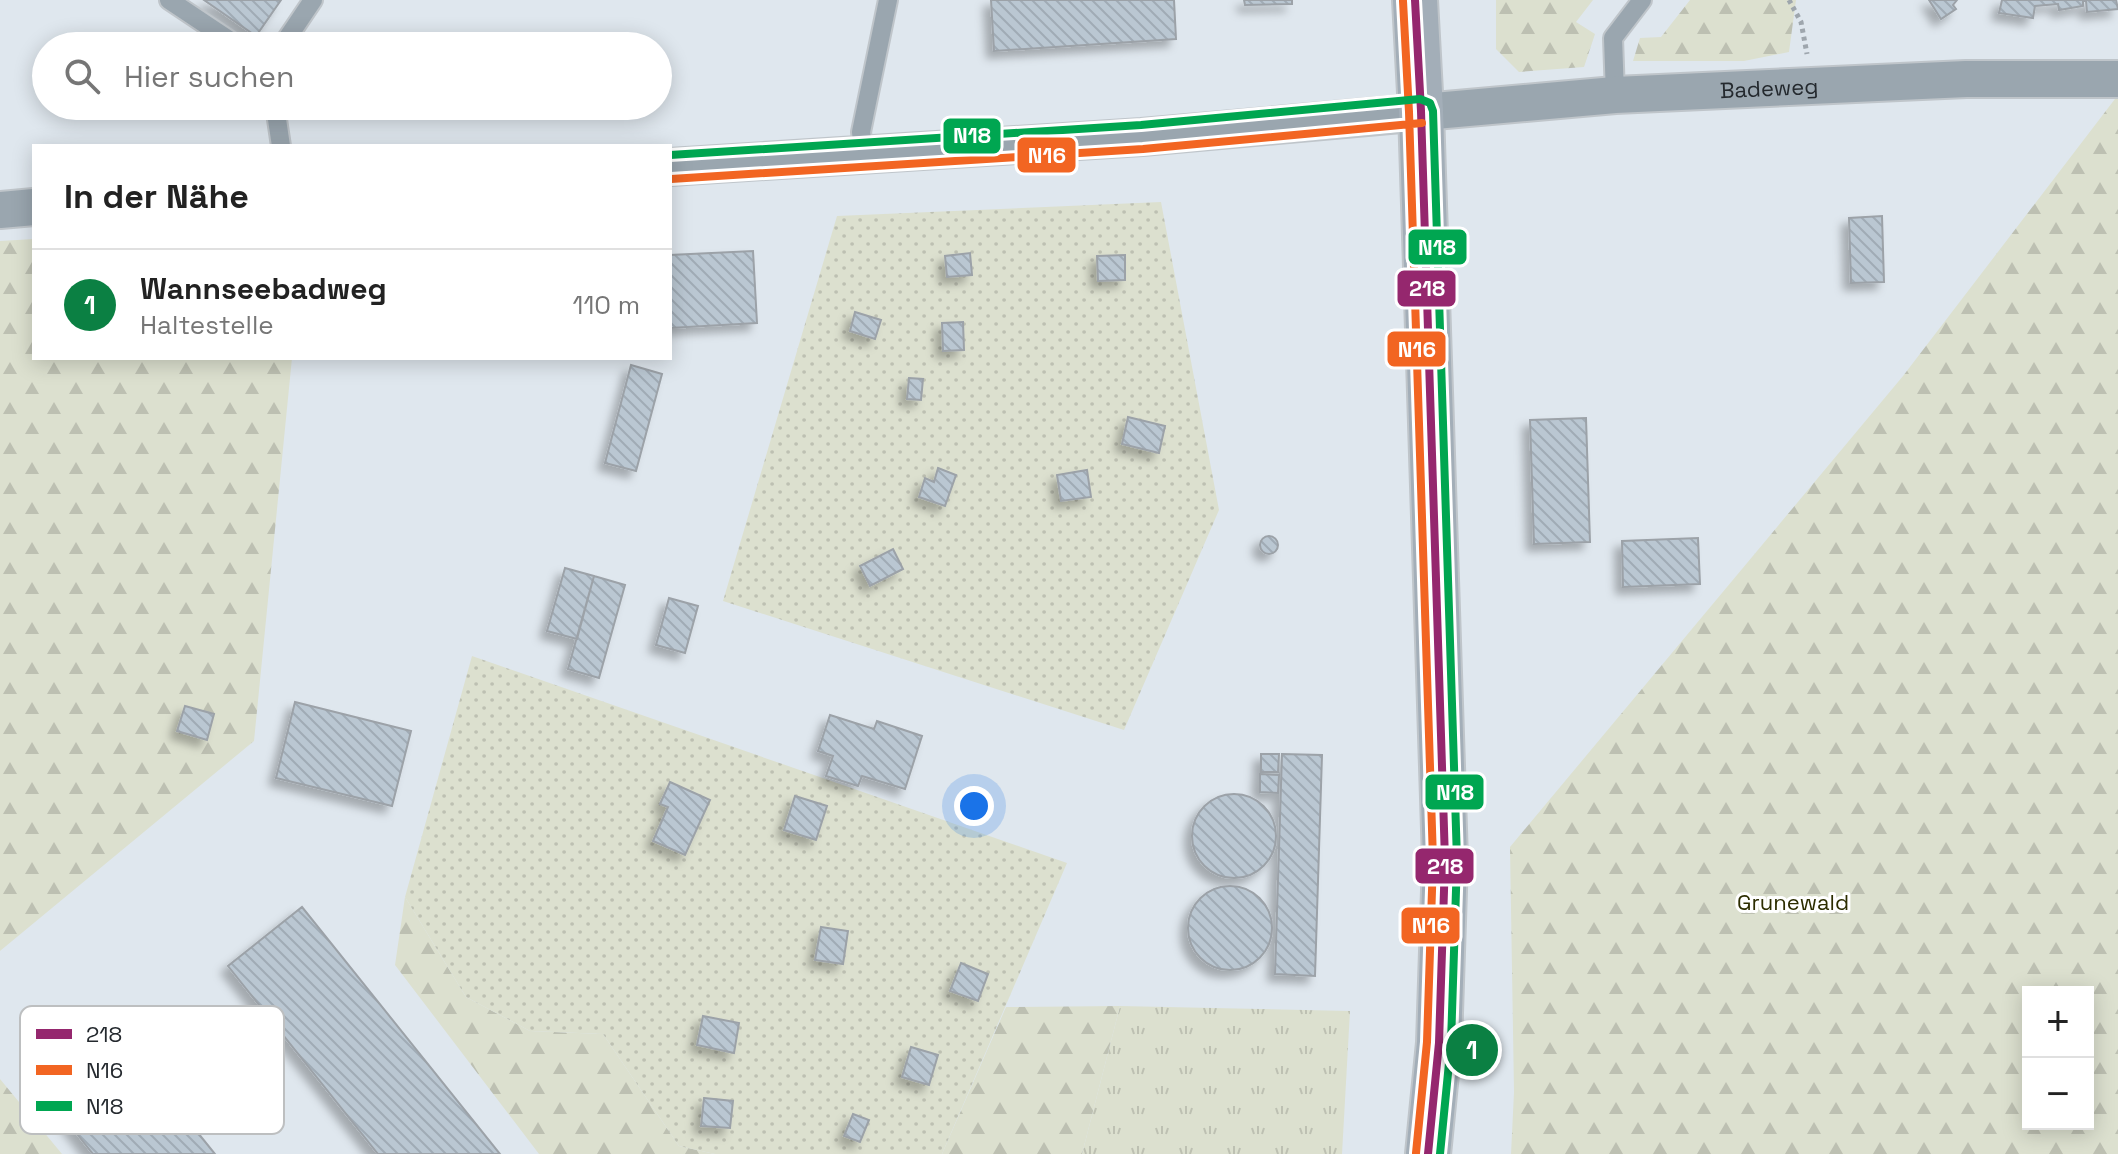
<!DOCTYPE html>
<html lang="de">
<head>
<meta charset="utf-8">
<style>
  :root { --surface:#fff; --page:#f2f2f2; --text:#222; --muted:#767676; --line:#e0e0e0; --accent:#0b8043 }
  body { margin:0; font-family:"Space Grotesk",sans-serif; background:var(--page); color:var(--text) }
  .controls { position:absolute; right:24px; bottom:24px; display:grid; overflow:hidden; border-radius:0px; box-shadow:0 4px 20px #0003 }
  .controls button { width:72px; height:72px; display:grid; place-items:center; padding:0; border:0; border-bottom:2px solid var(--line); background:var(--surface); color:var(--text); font:40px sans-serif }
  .you { position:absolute; left:974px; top:806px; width:28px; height:28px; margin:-20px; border:6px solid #fff; border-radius:50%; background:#1a73e8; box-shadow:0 0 0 12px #1a73e833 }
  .badge { display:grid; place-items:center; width:52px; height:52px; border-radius:50%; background:var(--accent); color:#fff; font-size:26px; font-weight:700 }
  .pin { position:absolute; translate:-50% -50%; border:4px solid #fff; box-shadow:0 2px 8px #0006 }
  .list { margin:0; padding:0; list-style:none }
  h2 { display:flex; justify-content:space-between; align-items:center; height:104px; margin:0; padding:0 32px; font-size:34px }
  h2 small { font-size:26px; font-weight:400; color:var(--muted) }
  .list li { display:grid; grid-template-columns:52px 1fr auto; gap:24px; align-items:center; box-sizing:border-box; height:112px; padding:0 32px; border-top:2px solid var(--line) }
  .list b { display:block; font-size:30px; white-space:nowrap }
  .list p { margin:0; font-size:26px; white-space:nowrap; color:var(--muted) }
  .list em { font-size:26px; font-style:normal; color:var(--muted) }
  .icon { flex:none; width:44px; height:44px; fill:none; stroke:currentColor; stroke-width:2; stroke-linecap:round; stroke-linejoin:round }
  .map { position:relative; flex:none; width:2118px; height:1154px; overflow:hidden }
  .search { position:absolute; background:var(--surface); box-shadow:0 4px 20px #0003; left:32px; top:32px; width:640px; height:88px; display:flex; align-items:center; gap:20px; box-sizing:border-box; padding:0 28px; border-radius:44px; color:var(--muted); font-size:30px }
  .panel { position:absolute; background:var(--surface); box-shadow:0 4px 20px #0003; left:32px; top:144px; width:640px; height:216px; border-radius:0px }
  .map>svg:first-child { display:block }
  .grass { fill:url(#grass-tufts) }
  .forest { fill:url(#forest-firs); fill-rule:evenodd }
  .garden { fill:url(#garden-dots) }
  .building { fill:url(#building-back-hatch); stroke:#9ca2a8; stroke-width:2; filter:url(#shadow) }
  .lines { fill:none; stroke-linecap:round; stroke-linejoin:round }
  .lane-casing { stroke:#bfc5ca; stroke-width:22 }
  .street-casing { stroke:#bfc5ca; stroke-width:40 }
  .secondary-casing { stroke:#bfc5ca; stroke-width:48 }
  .path { stroke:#9ea6ad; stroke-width:5; stroke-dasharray:4 4; stroke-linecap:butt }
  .lane { stroke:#9aa6af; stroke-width:18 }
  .street { stroke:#9aa6af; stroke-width:36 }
  .secondary { stroke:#a3aeb8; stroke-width:44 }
  .bus-1-casing { stroke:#fff; stroke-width:14 }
  .bus-2-casing { stroke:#fff; stroke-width:14 }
  .bus-3-casing { stroke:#fff; stroke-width:14 }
  .bus-1 { stroke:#95276e; stroke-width:8 }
  .bus-2 { stroke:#f26522; stroke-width:8 }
  .bus-3 { stroke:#00a651; stroke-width:8 }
  .labels { text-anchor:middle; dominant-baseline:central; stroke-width:6; stroke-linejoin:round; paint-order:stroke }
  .street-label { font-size:22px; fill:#24292e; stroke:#fff }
  .park-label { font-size:22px; fill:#2c2d00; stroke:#fff }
  .key { fill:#fff; stroke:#bdbfc0; stroke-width:2 }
  .key-label { font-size:22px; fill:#24292e }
  .line-badge { stroke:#fff; stroke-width:3 }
  .badge-label { font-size:22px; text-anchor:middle; font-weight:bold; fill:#fff }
</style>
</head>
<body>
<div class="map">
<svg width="2118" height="1154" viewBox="0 0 2118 1154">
  <defs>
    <pattern id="grass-tufts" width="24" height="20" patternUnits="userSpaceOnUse" patternTransform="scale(2)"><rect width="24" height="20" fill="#dce0cf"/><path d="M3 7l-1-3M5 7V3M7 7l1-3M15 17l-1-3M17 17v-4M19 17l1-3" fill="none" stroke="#bdc0b2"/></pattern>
    <pattern id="forest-firs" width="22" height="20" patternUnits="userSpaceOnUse" patternTransform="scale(2)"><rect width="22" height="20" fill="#dce0cf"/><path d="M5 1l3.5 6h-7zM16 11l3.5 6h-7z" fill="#bdc0b2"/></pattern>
    <pattern id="garden-dots" width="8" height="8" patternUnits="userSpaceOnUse" patternTransform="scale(2)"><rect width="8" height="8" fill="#dce0cf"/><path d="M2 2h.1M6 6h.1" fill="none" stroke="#bdc0b2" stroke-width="1.8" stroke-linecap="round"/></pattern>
    <pattern id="building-back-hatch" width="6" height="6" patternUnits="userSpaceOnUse" patternTransform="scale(2)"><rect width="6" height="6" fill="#bac7d2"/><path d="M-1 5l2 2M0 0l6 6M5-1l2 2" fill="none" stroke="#a0abb5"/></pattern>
    <filter id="shadow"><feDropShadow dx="-7" dy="7" stdDeviation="4" flood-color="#0004"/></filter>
  </defs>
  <rect width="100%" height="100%" fill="#dfe7ee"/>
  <!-- grass -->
  <path class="grass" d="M1120,1006L1350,1011L1342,1154H1082Z"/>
  <!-- forest -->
  <path class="forest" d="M1496,0H1593L1576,22L1595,34L1584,67L1519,72L1496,49Z
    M1690,0H1796L1789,52L1744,61H1633L1640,38L1661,37Z
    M2118,95V1154H1511L1514,1092L1510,847L1903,376ZM2028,992H2088V1124H2028Z
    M34,239V358H292L254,741L0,951V241Z
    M405,897L466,997L530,1031L603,1034L679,1146L715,1154H539L395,965Z
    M1120,1006L1082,1154H942L1006,1007Z
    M0,1079L62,1154H0Z"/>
  <!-- garden -->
  <path class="garden" d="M1161,202L1219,510L1124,730L723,601L837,216Z
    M472,656L1067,863L942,1154H715L679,1146L603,1034L530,1031L466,997L405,897Z"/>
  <!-- building -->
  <path class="building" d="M204,0H281L256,36Z
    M991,0H1174L1176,39L994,51Z
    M1244,0H1292V4L1245,5Z
    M1929,0H1957L1953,5L1956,9L1941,19Z
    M2002,0H2116L2118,9L2087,12L2086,1H2083V6L2059,10L2058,4L2035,6L2033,18L1999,13Z
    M1882,216L1884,282L1851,283L1849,218Z
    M753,251L757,323L670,328V255Z
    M970,253L972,275L947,277L945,256Z
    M1125,255V280L1098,281L1097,256Z
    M855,312L881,320L875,339L850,331Z
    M963,322L964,350L943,351L942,323Z
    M631,365L662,374L636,471L605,463Z
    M909,378L923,379L921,400L907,399Z
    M1128,417L1165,426L1159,453L1122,444Z
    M1586,418L1590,542L1534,544L1530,420Z
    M938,468L956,475L945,506L919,497L925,478L934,482Z
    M1087,470L1091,497L1061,501L1057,475Z
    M1260 545a9 9 0 1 1 18 0a9 9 0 1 1-18 0Z
    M1698,538L1700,584L1623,587L1622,541Z
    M893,549L903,569L870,586L860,566Z
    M565,568L594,576L577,639L547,631Z
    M594,576L625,585L599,678L568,669Z
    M669,598L698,606L685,653L656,645Z
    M295,702L411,731L392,806L276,778Z
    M185,706L214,714L207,740L177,731Z
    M830,715L874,729L877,721L922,736L905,789L862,776L858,786L826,776L833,756L818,751Z
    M1261,754H1279L1278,772H1261Z
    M1282,754L1322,755L1315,976L1275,974Z
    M1260,774L1279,775L1278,793L1260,792Z
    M670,782L710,800L685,855L653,841L668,807L660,804Z
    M1192 836a42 42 0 1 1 84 0a42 42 0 1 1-84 0Z
    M795,796L827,806L816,840L784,830Z
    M1188 928a42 42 0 1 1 84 0a42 42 0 1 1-84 0Z
    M302,907L500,1154H378L228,966Z
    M821,927L848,931L843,964L815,960Z
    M961,963L988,974L978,1001L950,991Z
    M703,1016L739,1023L734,1053L697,1045Z
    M128,1046L215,1154H93L54,1105Z
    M911,1047L938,1055L929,1085L902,1077Z
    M704,1098L733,1101L730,1128L701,1126Z
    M853,1114L869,1120L860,1142L844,1136Z"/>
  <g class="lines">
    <!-- lane casing -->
    <g class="lane-casing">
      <path id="lane" d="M169,0L238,46
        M282,46L313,0
        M1615,95L1613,38L1642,0
        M275,106L281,146
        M864,155L861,132L888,0"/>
    </g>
    <!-- street casing -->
    <g class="street-casing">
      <g id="street">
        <path id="s1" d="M670,167L1142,137L1615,95L1966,79H2118"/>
        <path d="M0,210L34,207"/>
      </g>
    </g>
    <!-- secondary casing -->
    <g class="secondary-casing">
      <path id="secondary" d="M1415,0L1421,111L1445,860L1439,1043L1428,1154"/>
    </g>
    <!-- path -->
    <path class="path" d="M1789,0L1801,22L1807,54"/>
    <!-- lane -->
    <use href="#lane" class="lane"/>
    <!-- street -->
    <use href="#street" class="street"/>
    <!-- secondary -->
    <use href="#secondary" class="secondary"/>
    <!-- bus-1 casing -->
    <g class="bus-1-casing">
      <path id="bus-1" d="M1415,0L1421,111L1445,860L1439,1043L1428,1154"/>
    </g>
    <!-- bus-2 casing -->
    <g class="bus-2-casing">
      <path id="bus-2" d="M1403,1L1409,112L1433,860L1427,1042L1416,1153
        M671,179L1143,149L1422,123"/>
    </g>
    <!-- bus-3 casing -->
    <g class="bus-3-casing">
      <path id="bus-3" d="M670,155L1141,125L1420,99L1430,103L1433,111L1457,860L1451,1043L1440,1154"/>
    </g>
    <!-- bus-1 -->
    <use href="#bus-1" class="bus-1"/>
    <!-- bus-2 -->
    <use href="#bus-2" class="bus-2"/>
    <!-- bus-3 -->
    <use href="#bus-3" class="bus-3"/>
  </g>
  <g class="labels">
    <!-- street labels -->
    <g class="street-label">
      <text stroke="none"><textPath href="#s1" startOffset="1102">Badeweg</textPath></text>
    </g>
    <!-- park labels -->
    <g class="park-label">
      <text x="1793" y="902">Grunewald</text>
    </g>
  </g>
  <!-- legend -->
  <rect x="20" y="1006" width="264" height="128" rx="12" class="key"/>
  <rect x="36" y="1029" width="36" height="10" fill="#95276e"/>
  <rect x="36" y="1065" width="36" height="10" fill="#f26522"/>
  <rect x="36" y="1101" width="36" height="10" fill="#00a651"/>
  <g class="key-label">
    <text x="86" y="1042">218</text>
    <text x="86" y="1078">N16</text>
    <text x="86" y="1114">N18</text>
  </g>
  <g class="line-badge">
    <rect x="942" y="117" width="60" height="38" rx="8" fill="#00a651"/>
    <rect x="1016" y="136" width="61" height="38" rx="8" fill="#f26522"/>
    <rect x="1407" y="228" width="61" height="38" rx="8" fill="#00a651"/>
    <rect x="1396" y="269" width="61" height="39" rx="8" fill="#95276e"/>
    <rect x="1386" y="330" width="61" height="38" rx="8" fill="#f26522"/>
    <rect x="1424" y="773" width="61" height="38" rx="8" fill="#00a651"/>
    <rect x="1414" y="847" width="61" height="38" rx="8" fill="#95276e"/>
    <rect x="1400" y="906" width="61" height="39" rx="8" fill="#f26522"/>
  </g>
  <g class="badge-label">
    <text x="972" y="143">N18</text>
    <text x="1047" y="163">N16</text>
    <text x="1437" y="255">N18</text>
    <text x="1427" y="296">218</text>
    <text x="1417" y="357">N16</text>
    <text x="1455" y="800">N18</text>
    <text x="1445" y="874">218</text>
    <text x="1431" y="933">N16</text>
  </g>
</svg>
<div class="controls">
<button>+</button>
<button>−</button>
</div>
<div class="you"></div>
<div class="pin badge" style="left:1472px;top:1050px">1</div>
<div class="search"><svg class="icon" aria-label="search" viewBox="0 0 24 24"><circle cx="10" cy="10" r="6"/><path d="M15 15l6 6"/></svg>Hier suchen</div>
<section class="panel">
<h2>In der Nähe<small></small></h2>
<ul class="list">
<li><span class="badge">1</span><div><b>Wannseebadweg</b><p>Haltestelle</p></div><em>110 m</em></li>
</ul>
</section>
</div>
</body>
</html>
